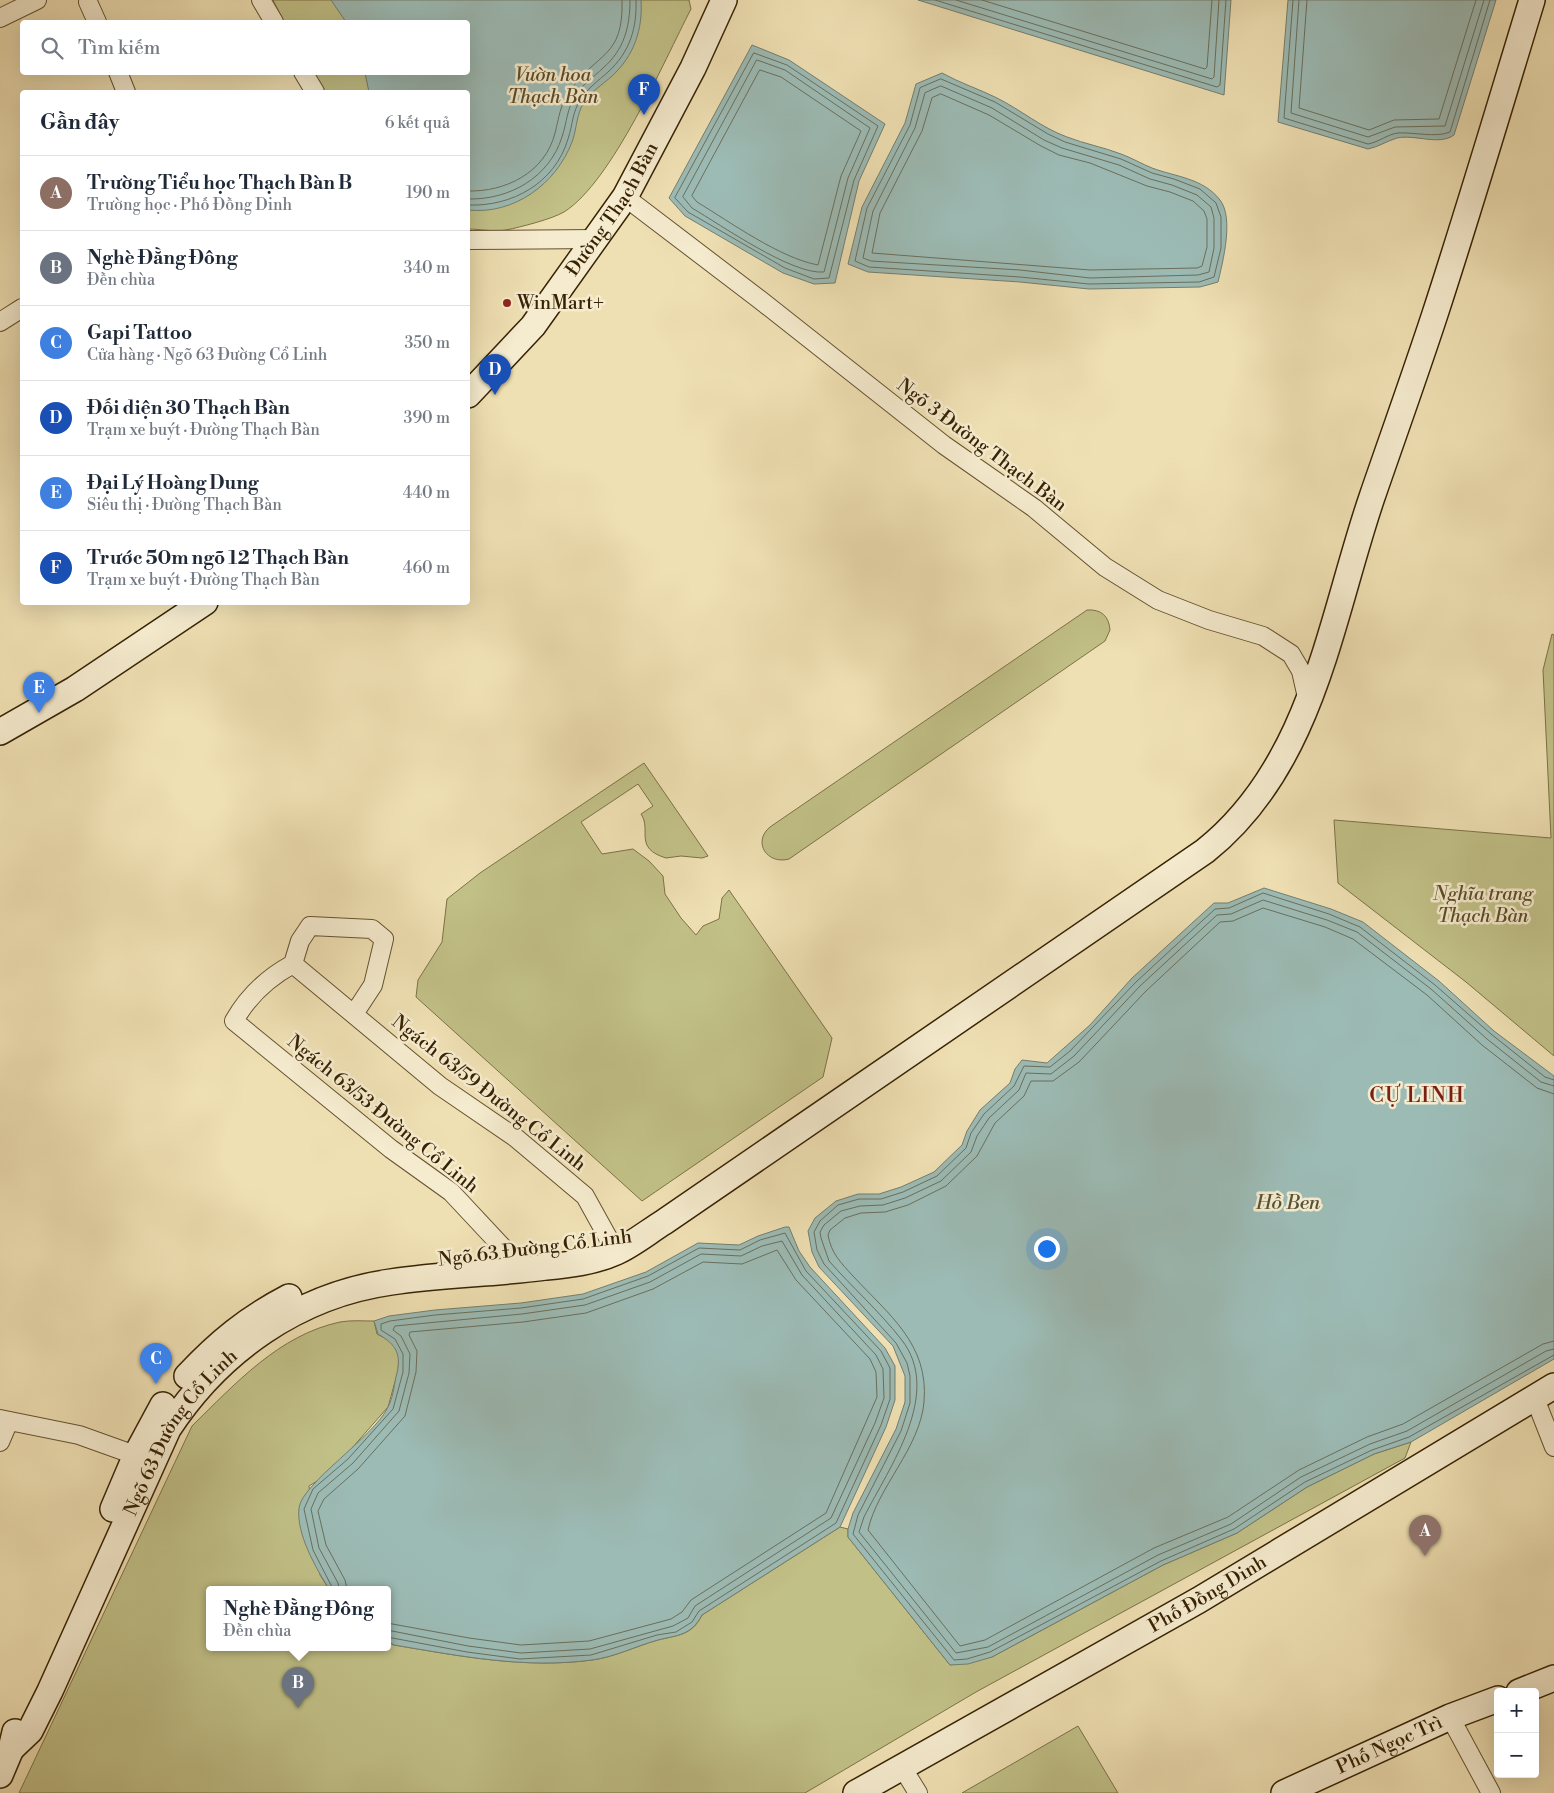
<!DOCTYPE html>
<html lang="vi">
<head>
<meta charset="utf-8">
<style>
  :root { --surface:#fff; --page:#f6f6f7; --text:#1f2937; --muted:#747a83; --line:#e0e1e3; --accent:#ea580c }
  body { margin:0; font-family:"Libre Bodoni",serif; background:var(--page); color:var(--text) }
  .controls { position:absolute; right:15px; bottom:15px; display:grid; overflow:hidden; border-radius:5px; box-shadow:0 5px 20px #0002 }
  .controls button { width:45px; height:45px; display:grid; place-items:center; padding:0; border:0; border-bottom:1px solid var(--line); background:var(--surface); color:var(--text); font:25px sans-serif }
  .you { position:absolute; left:1046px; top:1248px; width:18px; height:18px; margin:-12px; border:4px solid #fff; border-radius:50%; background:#1a73e8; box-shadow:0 0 0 8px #1a73e833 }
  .badge { display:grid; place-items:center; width:32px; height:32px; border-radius:50%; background:var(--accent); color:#fff; font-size:16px; font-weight:700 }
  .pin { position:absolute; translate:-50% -41px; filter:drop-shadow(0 1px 2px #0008) }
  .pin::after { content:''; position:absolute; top:26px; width:18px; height:15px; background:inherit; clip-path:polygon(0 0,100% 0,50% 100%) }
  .popup { position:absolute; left:206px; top:1586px; width:185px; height:65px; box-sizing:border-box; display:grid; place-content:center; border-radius:5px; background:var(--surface); filter:drop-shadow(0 1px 4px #0005); font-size:16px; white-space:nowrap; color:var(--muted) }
  .popup b { font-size:19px; color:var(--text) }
  .popup::after { content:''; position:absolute; left:50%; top:100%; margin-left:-10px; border:10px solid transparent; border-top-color:var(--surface) }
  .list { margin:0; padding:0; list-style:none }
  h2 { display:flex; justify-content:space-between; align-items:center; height:65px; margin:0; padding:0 20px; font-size:21px }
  h2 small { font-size:16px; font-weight:400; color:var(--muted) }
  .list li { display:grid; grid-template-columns:32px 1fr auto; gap:15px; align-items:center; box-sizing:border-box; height:75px; padding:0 20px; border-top:1px solid var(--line) }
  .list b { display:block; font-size:19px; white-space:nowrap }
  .list p { margin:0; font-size:16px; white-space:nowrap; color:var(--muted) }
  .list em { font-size:16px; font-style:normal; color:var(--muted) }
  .icon { flex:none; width:28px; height:28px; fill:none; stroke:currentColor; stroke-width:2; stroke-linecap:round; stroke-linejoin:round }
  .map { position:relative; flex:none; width:1554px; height:1793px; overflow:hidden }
  .search { position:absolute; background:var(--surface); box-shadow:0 5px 20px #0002; left:20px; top:20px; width:450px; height:55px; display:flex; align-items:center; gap:12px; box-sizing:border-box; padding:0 18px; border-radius:5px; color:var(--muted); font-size:19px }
  .panel { position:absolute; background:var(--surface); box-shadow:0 5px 20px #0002; left:20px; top:90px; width:450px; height:515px; border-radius:5px }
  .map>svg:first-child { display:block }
  .green { fill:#c1c087; stroke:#7c7246 }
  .water { fill:#9cbbb5; stroke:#747e6e }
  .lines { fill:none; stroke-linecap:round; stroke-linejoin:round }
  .shore { stroke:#6a6f5c; stroke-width:1 }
  .street-casing { stroke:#655230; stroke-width:20 }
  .secondary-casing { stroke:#372304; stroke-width:28 }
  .street { stroke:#f5ebce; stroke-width:18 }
  .secondary { stroke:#f5ebce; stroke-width:25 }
  .poi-dot { fill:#8f2418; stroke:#f5ebce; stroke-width:2 }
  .labels { text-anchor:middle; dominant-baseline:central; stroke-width:5; stroke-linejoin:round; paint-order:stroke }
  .park-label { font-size:19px; font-style:italic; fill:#5a4a25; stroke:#f5ebce }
  .street-label { font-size:19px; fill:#372304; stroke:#f5ebce }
  .poi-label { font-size:19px; fill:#372304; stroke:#f5ebce; text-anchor:start }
  .water-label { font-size:20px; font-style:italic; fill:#555139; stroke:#f5ebce }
  .quarter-label { font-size:21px; letter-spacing:1px; fill:#7a1f14; stroke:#f5ebce }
</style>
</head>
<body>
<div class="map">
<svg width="1554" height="1793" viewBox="0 0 1554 1793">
  <rect width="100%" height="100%" fill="#efe0b3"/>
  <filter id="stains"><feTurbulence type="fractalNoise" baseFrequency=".004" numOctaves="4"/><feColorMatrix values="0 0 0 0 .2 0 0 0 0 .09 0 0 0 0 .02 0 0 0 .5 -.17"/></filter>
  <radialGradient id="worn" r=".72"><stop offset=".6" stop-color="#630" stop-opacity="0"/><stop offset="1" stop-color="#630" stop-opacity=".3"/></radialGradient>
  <!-- green -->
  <path class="green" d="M273,0H689L691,9C664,61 612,182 564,212C552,219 521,227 506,230C494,232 480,229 468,229V92H324L312,73L468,72V22H284Z
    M1087,610C1101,609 1109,616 1110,630L1105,641L789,859C767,865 752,842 770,827Z
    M1552,634L1554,635V1056L1466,982L1338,883L1334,820L1551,838L1543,670Z
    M644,763L708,856L702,858L681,856L666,858C633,848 652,830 641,814L653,806L638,784L581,822L602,854L633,849L649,861L663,876L665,894L681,918L696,935L703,926L719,919L722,898L729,890L832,1038L823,1077L642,1201L416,997L418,980L442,942L447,899L480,873Z
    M374,1321L377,1334L392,1342L399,1355L398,1371L388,1407L345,1456L322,1478L309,1486L320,1575L329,1589H209V1647H387V1641L394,1645C460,1656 525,1669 592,1660C615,1657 636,1646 658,1640C677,1635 692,1636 702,1615L840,1527L848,1529V1537L950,1665L992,1657L1163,1565L1237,1533L1307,1487L1374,1454L1411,1442L1405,1458L976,1692L805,1793H19L192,1426C235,1384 279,1335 340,1322C351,1320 363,1321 374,1321Z
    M1078,1726L1118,1793H962Z"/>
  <!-- water -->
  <path class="water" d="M331,0H641C643,29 634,56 612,76C602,85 592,91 584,102C576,115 577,129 572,142C556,184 514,215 468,210V92H369L365,73L468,72V22H346Z
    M918,0H1231L1224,95Z
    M1288,0H1496L1454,135C1439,146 1415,134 1397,138C1387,141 1378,147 1368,149L1278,122Z
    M752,45L789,60L885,124L859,181L835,283L814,284L783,273L685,216L669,198Z
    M942,73C960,83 979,89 997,98C1021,110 1042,128 1067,137C1085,144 1103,147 1121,154C1132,158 1142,164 1152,168C1176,177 1203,178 1220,200C1234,218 1223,261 1218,282L1200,287L1089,289L1020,282L868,272L848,264L862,207L905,123L916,84Z
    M1264,888L1331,909L1363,922L1439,981L1494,1031L1554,1076V1359L1411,1442L1374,1454L1307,1487L1237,1533L1163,1565L992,1657L968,1664L950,1665L848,1537V1529L853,1513L896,1429L905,1402V1376L893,1346L819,1267L812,1252L808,1231L815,1218L836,1201L858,1194H879L901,1187L934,1172L962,1145L967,1131L980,1110L1010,1083L1015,1069L1022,1060L1047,1063L1090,1025L1132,978L1214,903H1228Z
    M785,1227H789L799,1251L810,1267L885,1348L895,1366V1400L886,1427L840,1527L702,1615C691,1636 677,1635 658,1640C636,1646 615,1657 592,1660C525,1669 460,1656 394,1645L387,1641V1589H329C316,1568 296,1534 299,1508C302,1483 374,1437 388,1407C393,1398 394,1386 396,1377C402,1355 397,1345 378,1334L374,1321L389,1316L435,1310L521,1303L583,1294L646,1272L698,1243L739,1245L758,1236Z"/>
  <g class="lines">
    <!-- shore -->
    <path class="shore" d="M935,0L1217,87L1220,85L1226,0
      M956,0L1212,79L1214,77L1219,0
      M982,0L1205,69L1207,67L1212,0
      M1293,0L1284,118L1368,144C1379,142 1388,134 1398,133C1414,132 1436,138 1450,132L1490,0
      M1299,0L1291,113L1368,137L1395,127L1445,126L1484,0
      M1307,0L1299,108L1369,130L1394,120L1439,119L1476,0
      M754,53L787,65L878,126L854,180L829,278L814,279L785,268L688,212L675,198Z
      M757,60L785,70L870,128L848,178L824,272C792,275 721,225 692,208L683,197Z
      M760,70L781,77L861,131L841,176L818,265C780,258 730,222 697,202L692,196Z
      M941,79L995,102L1048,134L1065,142L1121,159L1152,173L1174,179L1200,189L1216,203L1221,217V248L1214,277L1199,282L1089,284L1020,277L869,267L855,261L867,208L910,125L920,88Z
      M941,86L992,108L1044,140L1062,148L1119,165L1150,179L1172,185L1197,195L1211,207L1214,218V248L1209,272L1198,275L1090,278L1020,270L871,261L863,258L873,211L915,128L925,93Z
      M941,94L989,115L1041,146L1059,155L1090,163L1147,186L1170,192L1193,201L1204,211L1207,219V247L1202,266L1197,268L1090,270L872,253L880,213L922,131L932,98Z
      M468,191C505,192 545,173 555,133C559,118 560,104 570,91C596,52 624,59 622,0
      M468,199C509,200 549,178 562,137C567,122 567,108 576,94C584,83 594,77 603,68C624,50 630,27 630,0
      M468,205C512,207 555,183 568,139C573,124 572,112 581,99C588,88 598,81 608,72C630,52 637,28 636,0
      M1554,1080L1545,1077L1491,1034L1435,985L1360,927L1329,914L1263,893L1229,908L1215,909L1136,982L1070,1051L1050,1067L1024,1066L1014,1086L984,1114L971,1133L966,1148L937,1176L903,1192L881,1199H859L838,1205L820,1221L814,1232L817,1250L824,1264L896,1343L907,1363L910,1376V1403L901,1431L858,1515L853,1534L954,1660L967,1659L990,1652L1161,1561L1234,1529L1305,1482L1372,1450L1409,1437L1554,1355
      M1554,1086L1541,1082L1487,1039L1431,989L1357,932L1327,920L1263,900L1231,914L1217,915L1140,986L1074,1056L1051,1074L1026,1073L1019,1090L989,1118L977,1136L971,1152L941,1181L905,1198L883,1205L860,1206L841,1211L824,1225L820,1232L821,1238L829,1261C852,1287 879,1311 901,1339C944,1393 889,1467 864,1517L859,1532L956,1653L988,1647L1158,1555L1231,1524L1301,1477L1370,1444L1407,1431L1546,1351L1554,1349
      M1554,1094L1537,1088L1482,1045L1427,995L1353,939L1325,927L1263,908L1233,921L1220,922L1146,991L1079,1062L1053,1081H1031L1024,1096L995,1123L977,1156L946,1186L908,1205L885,1212L861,1213L845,1218L830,1230L828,1235C831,1253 841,1263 853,1276C889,1315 929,1344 924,1402C920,1448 877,1488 868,1530L960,1646L985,1640L1154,1548L1228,1517L1299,1470L1367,1437L1403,1424L1543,1344L1554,1341
      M333,1589L313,1550L304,1509L313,1489L348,1459L393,1409L403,1372V1354L395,1339L381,1330V1324L390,1321L435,1315L521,1308L583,1299L648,1276L699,1248L740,1250L760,1240L785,1233L806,1271L881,1351L890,1368V1399L881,1425L836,1523L699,1611L692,1622L676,1632L657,1635L591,1655L520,1659L467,1652L387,1637
      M339,1589L338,1583L319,1548L311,1509L318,1493L353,1463L399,1411L409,1373L410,1354L401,1336L393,1330L395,1326L522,1314L585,1305L650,1282L701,1254L741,1256L762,1246L782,1241L802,1275L876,1355L883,1369L884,1398L875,1423L831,1518L695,1606L688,1618L673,1626L590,1649L521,1653L468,1646L387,1630
      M347,1589L345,1580L326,1545L318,1511L324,1499L358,1469L405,1416L416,1372L417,1351L409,1335L410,1332L523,1322L586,1313L653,1289L703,1262L742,1264L777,1250L796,1280L870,1359L876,1372L877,1397L826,1513L691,1600L682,1612L671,1619L589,1641L521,1645L469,1638L387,1623"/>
    <!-- street casing -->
    <g class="street-casing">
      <path id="street" d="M261,0L274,22
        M88,2L97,22
        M0,18L37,0
        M118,72L126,92
        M303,72L315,92
        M625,197L759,299L944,445L1034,508L1105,567L1158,600L1209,620L1263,636L1291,654L1301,671L1308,702
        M468,240L595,239
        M0,322L22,308
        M293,964L440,1086L516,1138L585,1196L616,1252
        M354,1014L373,985L384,939L372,929L310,926L300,941L293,964C269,977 248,996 234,1021L391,1149L451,1192L509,1254L514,1271
        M1534,1396L1554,1447
        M0,1419L79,1435L146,1459
        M0,1442L9,1421
        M1450,1717L1491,1793
        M902,1767L918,1793"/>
    </g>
    <!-- secondary casing -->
    <g class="secondary-casing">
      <g id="secondary">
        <path id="s1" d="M468,395L533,326L625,197L693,68L724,0"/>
        <path d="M0,732L75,689L205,602"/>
        <path d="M187,1376C219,1342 247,1319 289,1297"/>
        <path d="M113,1509L136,1455L163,1405"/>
        <path d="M1519,1692L1554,1678"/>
        <path id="s2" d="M11,1749L30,1731L50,1691L168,1429C219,1351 298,1295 391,1282C442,1274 494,1274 546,1267C569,1265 594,1262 616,1252C632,1245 648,1232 664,1222L1205,851C1313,765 1330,620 1372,497C1393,436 1415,375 1435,314C1469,210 1500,105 1532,0"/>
        <path d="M0,1775L11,1749L15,1732"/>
        <path id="s3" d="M856,1793L1199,1600L1554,1386"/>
        <path id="s4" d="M1284,1793L1450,1717L1498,1699"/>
      </g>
    </g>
    <!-- street -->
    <use href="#street" class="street"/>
    <!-- secondary -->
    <use href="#secondary" class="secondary"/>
  </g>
  <!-- markers -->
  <circle class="poi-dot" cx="507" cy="303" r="5"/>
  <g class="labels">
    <!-- park labels -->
    <g class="park-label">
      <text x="553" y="75">Vườn hoa<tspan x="553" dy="22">Thạch Bàn</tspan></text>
      <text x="1483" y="894">Nghĩa trang<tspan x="1483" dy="22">Thạch Bàn</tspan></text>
    </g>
    <!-- street labels -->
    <g class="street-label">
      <text stroke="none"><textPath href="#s1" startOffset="236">Đường Thạch Bàn</textPath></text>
      <text transform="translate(982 445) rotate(37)">Ngõ 3 Đường Thạch Bàn</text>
      <text transform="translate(489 1093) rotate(38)">Ngách 63/59 Đường Cổ Linh</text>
      <text transform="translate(383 1114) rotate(39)">Ngách 63/53 Đường Cổ Linh</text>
      <text transform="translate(535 1248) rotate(-7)">Ngõ 63 Đường Cổ Linh</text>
      <text stroke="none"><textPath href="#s2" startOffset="362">Ngõ 63 Đường Cổ Linh</textPath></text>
      <text stroke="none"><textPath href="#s3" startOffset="404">Phố Đồng Dinh</textPath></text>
      <text stroke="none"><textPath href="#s4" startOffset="116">Phố Ngọc Trì</textPath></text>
    </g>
    <!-- poi labels -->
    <g class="poi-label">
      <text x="517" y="303">WinMart+</text>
    </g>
    <!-- water labels -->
    <g class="water-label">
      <text x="1288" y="1203">Hồ Ben</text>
    </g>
    <!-- quarter labels -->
    <g class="quarter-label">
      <text x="1417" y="1096">CỰ LINH</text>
    </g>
  </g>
  <rect width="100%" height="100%" filter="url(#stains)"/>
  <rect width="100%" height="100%" fill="url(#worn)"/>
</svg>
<div class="controls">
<button>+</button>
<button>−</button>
</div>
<div class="you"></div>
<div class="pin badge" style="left:1425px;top:1556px;background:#8d6e63">A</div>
<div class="pin badge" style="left:298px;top:1708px;background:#6b7280">B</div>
<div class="popup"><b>Nghè Đằng Đông</b>Đền chùa</div>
<div class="pin badge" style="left:156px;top:1384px;background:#3f7fe0">C</div>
<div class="pin badge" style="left:495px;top:395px;background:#1a4fb4">D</div>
<div class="pin badge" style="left:39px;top:713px;background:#3f7fe0">E</div>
<div class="pin badge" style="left:644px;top:115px;background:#1a4fb4">F</div>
<div class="search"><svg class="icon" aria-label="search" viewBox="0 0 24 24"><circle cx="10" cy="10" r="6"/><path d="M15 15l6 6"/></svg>Tìm kiếm</div>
<section class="panel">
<h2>Gần đây<small>6 kết quả</small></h2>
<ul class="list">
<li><span class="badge" style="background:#8d6e63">A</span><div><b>Trường Tiểu học Thạch Bàn B</b><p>Trường học · Phố Đồng Dinh</p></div><em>190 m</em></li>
<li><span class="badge" style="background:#6b7280">B</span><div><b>Nghè Đằng Đông</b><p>Đền chùa</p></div><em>340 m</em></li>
<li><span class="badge" style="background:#3f7fe0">C</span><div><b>Gapi Tattoo</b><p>Cửa hàng · Ngõ 63 Đường Cổ Linh</p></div><em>350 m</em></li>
<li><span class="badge" style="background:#1a4fb4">D</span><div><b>Đối diện 30 Thạch Bàn</b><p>Trạm xe buýt · Đường Thạch Bàn</p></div><em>390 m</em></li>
<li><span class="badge" style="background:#3f7fe0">E</span><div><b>Đại Lý Hoàng Dung</b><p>Siêu thị · Đường Thạch Bàn</p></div><em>440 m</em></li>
<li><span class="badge" style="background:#1a4fb4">F</span><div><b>Trước 50m ngõ 12 Thạch Bàn</b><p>Trạm xe buýt · Đường Thạch Bàn</p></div><em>460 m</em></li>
</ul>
</section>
</div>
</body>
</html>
